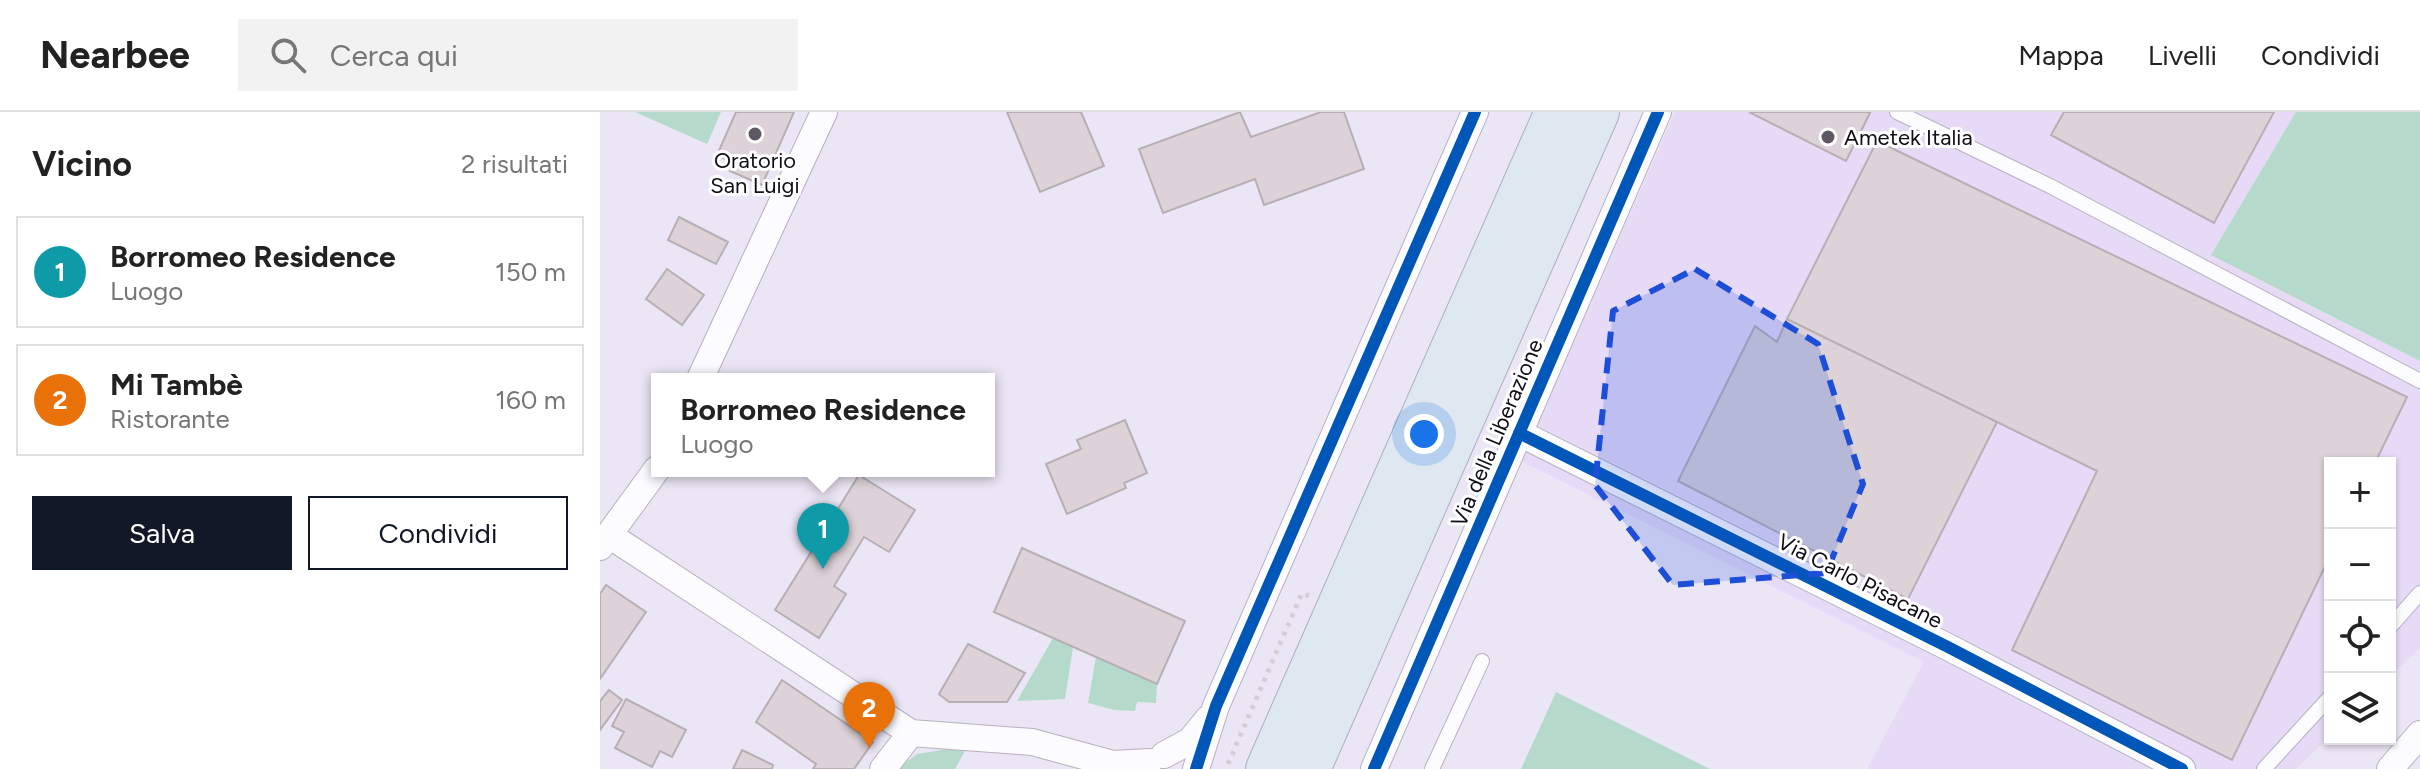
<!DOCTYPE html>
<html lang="it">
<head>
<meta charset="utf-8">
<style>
  :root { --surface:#fff; --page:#f2f2f2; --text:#222; --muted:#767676; --line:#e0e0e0; --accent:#111827 }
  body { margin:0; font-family:Figtree,sans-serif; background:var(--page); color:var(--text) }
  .controls { position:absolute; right:24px; bottom:24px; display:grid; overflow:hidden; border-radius:0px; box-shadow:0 2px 6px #0004 }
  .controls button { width:72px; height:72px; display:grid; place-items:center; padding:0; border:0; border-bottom:2px solid var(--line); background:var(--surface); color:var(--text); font:40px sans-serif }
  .you { position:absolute; left:824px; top:322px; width:28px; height:28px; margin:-20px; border:6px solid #fff; border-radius:50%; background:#1a73e8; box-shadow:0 0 0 12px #1a73e833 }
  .badge { display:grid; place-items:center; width:52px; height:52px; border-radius:50%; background:var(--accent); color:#fff; font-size:26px; font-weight:700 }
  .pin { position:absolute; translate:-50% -66px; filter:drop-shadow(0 2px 4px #0008) }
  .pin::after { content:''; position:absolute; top:42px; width:28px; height:24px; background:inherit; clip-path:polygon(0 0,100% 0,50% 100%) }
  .popup { position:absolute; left:51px; top:261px; width:344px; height:104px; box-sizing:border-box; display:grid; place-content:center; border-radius:0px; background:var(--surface); filter:drop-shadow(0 2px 6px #0005); font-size:26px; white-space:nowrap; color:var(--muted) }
  .popup b { font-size:30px; color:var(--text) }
  .popup::after { content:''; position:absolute; left:50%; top:100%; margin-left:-16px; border:16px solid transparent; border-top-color:var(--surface) }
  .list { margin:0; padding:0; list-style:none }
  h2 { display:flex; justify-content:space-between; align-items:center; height:104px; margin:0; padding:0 32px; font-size:34px }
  h2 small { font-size:26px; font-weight:400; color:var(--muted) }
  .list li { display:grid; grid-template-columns:52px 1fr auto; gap:24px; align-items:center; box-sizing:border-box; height:112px; margin:0 16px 16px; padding:0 16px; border:2px solid var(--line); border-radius:0px }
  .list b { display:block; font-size:30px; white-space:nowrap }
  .list p { margin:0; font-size:26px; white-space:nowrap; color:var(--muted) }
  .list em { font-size:26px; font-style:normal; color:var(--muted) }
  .actions { display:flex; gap:16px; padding:24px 32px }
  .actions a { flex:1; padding:18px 0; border:2px solid var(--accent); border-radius:0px; text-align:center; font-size:28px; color:var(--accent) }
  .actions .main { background:var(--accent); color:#fff }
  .icon { flex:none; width:44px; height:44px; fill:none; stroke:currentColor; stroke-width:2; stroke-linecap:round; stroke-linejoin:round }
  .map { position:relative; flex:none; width:1820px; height:657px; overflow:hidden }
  header { display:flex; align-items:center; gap:48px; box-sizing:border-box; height:112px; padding:0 40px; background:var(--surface); border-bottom:2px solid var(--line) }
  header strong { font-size:38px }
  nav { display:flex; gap:44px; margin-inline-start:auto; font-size:28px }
  .search { width:560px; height:72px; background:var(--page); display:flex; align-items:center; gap:20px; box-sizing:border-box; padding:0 28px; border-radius:0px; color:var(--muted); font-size:30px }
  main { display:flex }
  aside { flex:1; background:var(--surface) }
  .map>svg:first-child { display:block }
  .built { fill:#e6daf7 }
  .green { fill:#b5dacc }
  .building { fill:#dcd2d7; stroke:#b8afb4; stroke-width:2 }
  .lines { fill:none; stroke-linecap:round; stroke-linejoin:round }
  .lane-casing { stroke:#b6b1bd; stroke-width:16 }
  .street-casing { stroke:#b6b1bd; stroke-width:28 }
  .highway-casing { stroke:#aab0bf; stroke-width:46 }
  .path { stroke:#d2d0d5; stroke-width:5; stroke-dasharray:4 6; stroke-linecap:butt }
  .lane { stroke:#fcfbfe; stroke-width:14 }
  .street { stroke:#fcfbfe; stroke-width:26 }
  .highway { stroke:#dfe7f0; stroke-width:44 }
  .cycleway-casing { stroke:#fff; stroke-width:17 }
  .cycleway { stroke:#0057b8; stroke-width:12 }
  .marked { fill:#1d4ed8; fill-opacity:0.2; stroke:#1d4ed8; stroke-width:6; stroke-dasharray:16 10; stroke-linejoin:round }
  .poi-dot { fill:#5d5864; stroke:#fff; stroke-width:3 }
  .labels { text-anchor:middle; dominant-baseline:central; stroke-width:6; stroke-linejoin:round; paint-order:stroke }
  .poi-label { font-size:22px; fill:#100b16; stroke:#fff; text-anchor:start }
  .street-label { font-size:22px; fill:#100b16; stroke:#fff }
</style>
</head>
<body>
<header>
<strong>Nearbee</strong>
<div class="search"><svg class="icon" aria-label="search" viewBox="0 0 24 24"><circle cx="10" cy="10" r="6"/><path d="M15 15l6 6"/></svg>Cerca qui</div>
<nav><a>Mappa</a><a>Livelli</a><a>Condividi</a></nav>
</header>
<main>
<aside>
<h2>Vicino<small>2 risultati</small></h2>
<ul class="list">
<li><span class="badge" style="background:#0f9aa8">1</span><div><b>Borromeo Residence</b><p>Luogo</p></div><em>150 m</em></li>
<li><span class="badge" style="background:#e8710a">2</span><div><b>Mi Tambè</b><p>Ristorante</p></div><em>160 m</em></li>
</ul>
<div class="actions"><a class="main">Salva</a><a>Condividi</a></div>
</aside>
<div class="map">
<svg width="1820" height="657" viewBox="0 0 1820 657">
  <rect width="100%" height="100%" fill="#ebe6f5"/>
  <!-- built -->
  <path class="built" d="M1075,0H1696L1611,143L1820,249V536L1790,565V351H1730V624L1696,657H1267L1324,550L921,349Z"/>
  <!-- green -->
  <path class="green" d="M35,0H121L107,32Z
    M1696,0H1820V249L1611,143Z
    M453,526L473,535L465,587L417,589Z
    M496,545L557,572L556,591L537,590L535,599L514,598L488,591Z
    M956,580L1110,657H921Z
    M348,637L365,639L355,657H297L317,642Z"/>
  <!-- building -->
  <path class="building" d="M136,0H194L162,73L130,59L134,51L117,43Z
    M407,0H481L504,54L440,80Z
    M640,0L651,25L721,0H744L764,57L664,93L655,67L563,101L539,37Z
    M1149,0H1267L1270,1L1246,49Z
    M1464,0H1674L1614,111L1451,23Z
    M1277,29L1807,285L1775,351H1730V444L1632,648L1412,538L1497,359L1187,207Z
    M79,105L128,130L116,152L68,128Z
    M67,157L104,183L82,213L46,187Z
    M1187,207L1397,310L1308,487L1078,369L1155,214L1177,230Z
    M525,308L547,361L524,371L526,376L467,402L446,352L481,337L477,328Z
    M259,363L315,398L289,440L264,425L234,474L246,482L219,526L175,498Z
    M422,436L585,509L557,572L394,500Z
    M6,473L46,500L0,567V482Z
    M368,532L425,561L407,590H349L339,582Z
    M182,568L273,630L254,657H213L216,652L156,610Z
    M9,578L22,588L0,618V589Z
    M26,587L86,618L72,645L60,639L52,655L15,636L24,620L12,614Z
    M142,638L173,653L172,657H133Z"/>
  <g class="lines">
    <!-- lane casing -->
    <g class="lane-casing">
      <path id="lane" d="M1297,0L1450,74L1820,269
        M1790,515L1820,481
        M832,657L882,549
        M1664,657L1730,585"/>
    </g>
    <!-- street casing -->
    <g class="street-casing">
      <path id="street" d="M100,267L224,0
        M919,321L1348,535L1582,657
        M9,423L311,621L432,630L513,652L549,650
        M0,435L57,357
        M564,643L590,629L608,607
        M283,657L311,621
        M596,657L616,594L875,0
        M774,657L1058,0
        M1790,657L1820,622"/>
    </g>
    <!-- highway casing -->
    <g class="highway-casing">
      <path id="highway" d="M668,657L957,0
        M708,657L997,0"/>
    </g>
    <!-- path -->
    <path class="path" d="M628,652L702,481L709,484"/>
    <!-- lane -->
    <use href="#lane" class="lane"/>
    <!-- street -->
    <use href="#street" class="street"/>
    <!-- highway -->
    <use href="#highway" class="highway"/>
    <!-- cycleway casing -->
    <g class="cycleway-casing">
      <path id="cycleway" d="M919,321L1348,535L1582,657
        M596,657L616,594L875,0
        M774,657L1058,0"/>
    </g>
    <!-- cycleway -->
    <use href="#cycleway" class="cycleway"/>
  </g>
  <!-- marked area -->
  <path class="marked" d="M1095,157L1218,232L1263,372L1226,461L1073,473L995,373L1013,199Z"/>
  <!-- markers -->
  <g class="poi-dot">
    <circle cx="155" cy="22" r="8"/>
    <circle cx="1228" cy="25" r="8"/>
  </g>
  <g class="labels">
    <!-- poi labels -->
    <g class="poi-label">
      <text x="1244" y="25">Ametek Italia</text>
      <text x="155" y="48" text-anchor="middle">Oratorio<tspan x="155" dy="25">San Luigi</tspan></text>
    </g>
    <!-- street labels -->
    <g class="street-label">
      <text transform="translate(897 321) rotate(-67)">Via della Liberazione</text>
      <text transform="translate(1260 469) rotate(27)">Via Carlo Pisacane</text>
    </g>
  </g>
</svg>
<div class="controls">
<button>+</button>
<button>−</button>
<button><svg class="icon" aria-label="locate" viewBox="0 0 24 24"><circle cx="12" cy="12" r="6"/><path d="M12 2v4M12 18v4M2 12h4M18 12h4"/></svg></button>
<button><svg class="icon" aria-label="layers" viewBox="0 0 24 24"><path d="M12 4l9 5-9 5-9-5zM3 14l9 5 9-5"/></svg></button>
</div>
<div class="you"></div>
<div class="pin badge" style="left:223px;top:457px;background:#0f9aa8">1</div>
<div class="popup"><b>Borromeo Residence</b>Luogo</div>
<div class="pin badge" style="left:269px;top:636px;background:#e8710a">2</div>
</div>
</main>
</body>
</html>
